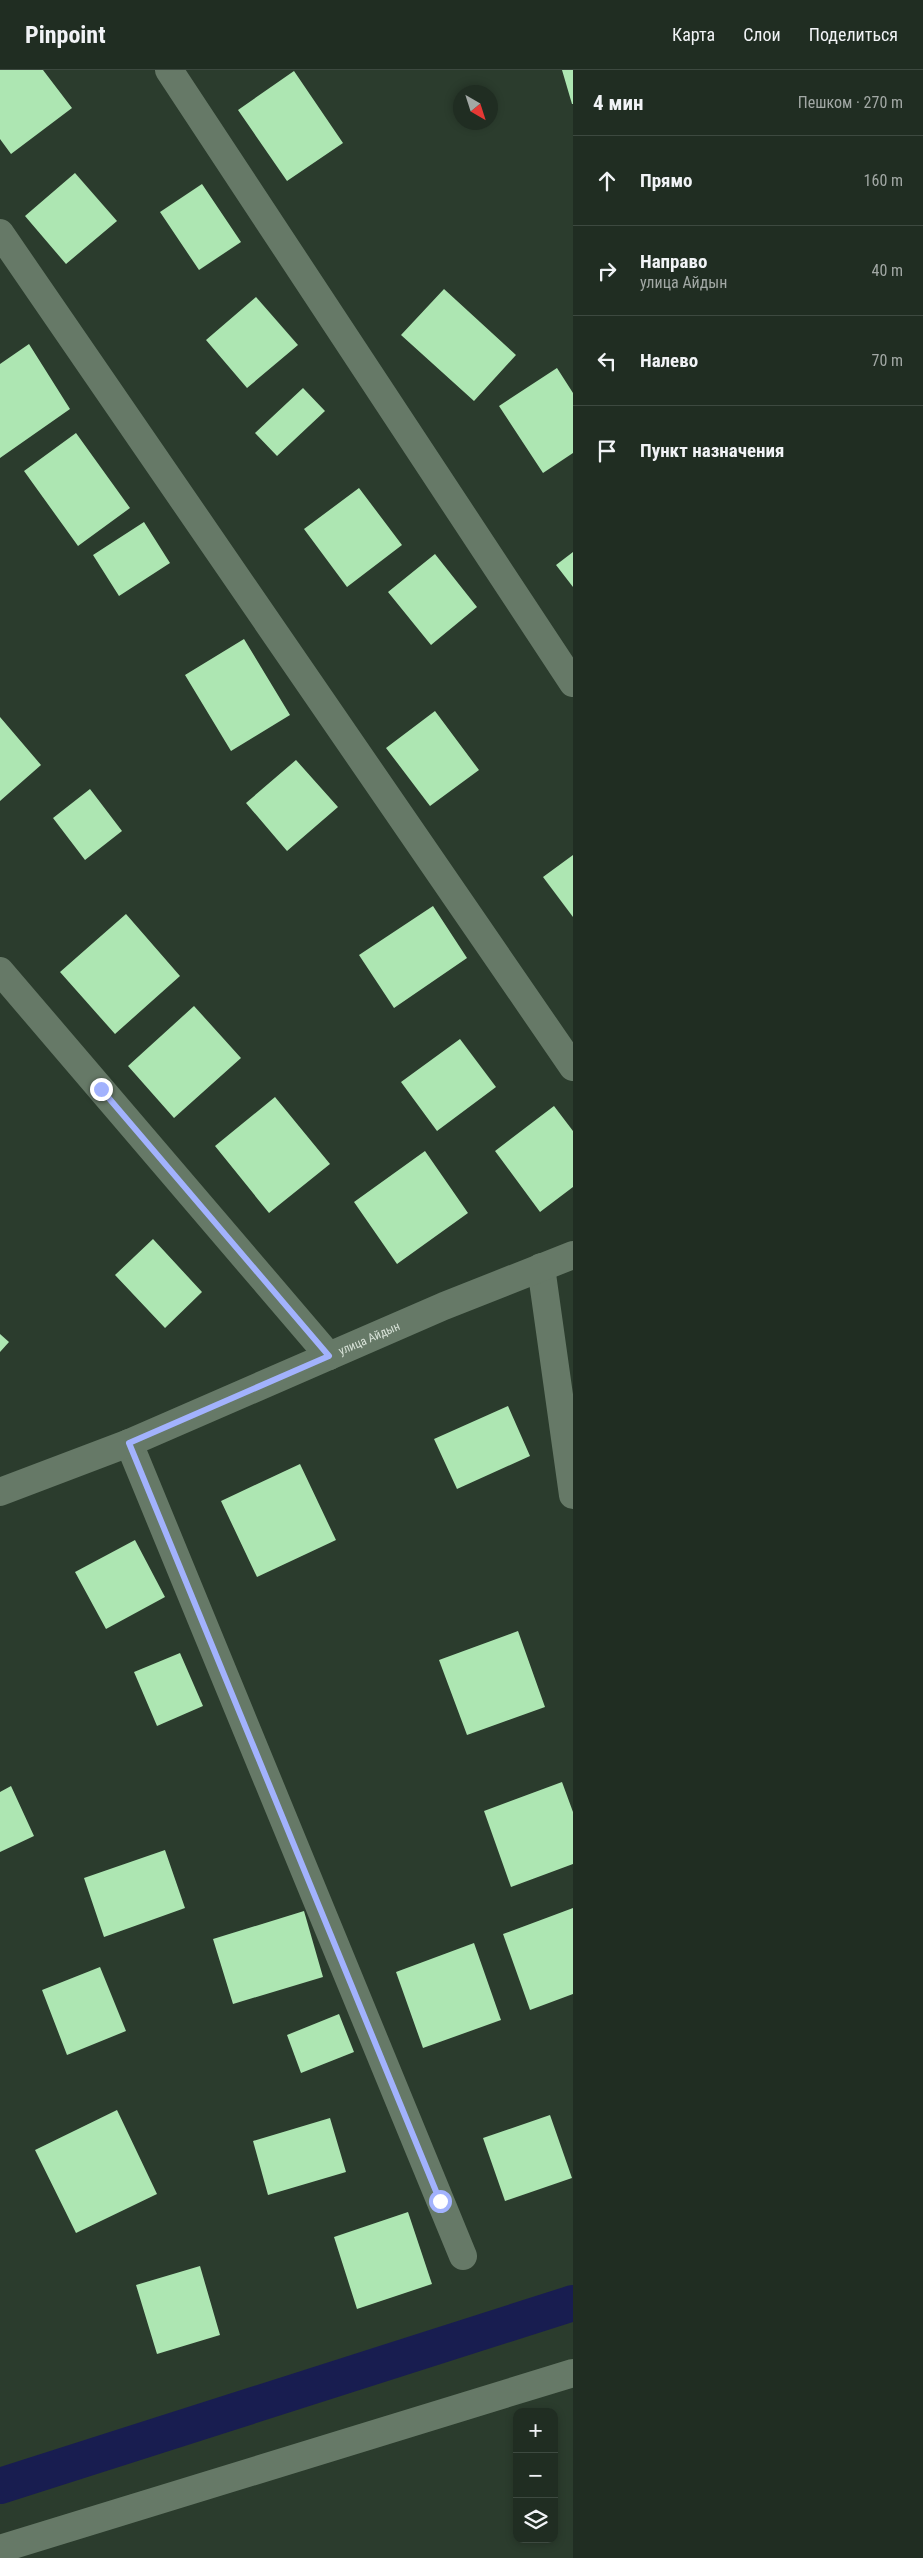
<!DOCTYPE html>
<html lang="ru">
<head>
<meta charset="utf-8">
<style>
  :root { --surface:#202d22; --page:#2d392f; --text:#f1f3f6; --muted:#a2a8a5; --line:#3d4940 }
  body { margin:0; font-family:"Roboto Condensed",sans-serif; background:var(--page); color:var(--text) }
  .controls { position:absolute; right:15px; bottom:15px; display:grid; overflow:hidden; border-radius:10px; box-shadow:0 2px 8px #0003 }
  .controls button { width:45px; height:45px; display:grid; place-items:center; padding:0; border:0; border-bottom:1px solid var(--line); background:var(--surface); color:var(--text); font:25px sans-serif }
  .compass { position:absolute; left:453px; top:15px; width:45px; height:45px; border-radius:50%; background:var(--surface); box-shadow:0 2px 8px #0003; rotate:141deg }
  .stop { position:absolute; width:15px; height:15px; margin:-11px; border:4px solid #a2b2fd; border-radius:50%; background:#fff }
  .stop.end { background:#a2b2fd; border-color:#fff; box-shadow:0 1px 5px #0008 }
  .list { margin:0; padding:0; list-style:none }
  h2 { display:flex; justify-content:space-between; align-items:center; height:65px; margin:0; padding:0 20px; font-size:21px }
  h2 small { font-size:16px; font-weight:400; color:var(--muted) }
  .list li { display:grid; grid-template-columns:32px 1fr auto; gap:15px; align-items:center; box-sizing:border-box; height:90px; padding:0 20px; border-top:1px solid var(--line) }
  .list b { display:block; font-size:19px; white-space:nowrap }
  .list p { margin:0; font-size:16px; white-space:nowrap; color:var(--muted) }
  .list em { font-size:16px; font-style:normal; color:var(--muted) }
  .icon { flex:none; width:28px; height:28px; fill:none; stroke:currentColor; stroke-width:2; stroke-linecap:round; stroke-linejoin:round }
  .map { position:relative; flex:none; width:573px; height:2488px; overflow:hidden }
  header { display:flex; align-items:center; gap:30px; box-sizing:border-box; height:70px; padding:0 25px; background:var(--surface); border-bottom:1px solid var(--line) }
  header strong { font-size:24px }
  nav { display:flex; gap:28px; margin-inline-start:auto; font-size:18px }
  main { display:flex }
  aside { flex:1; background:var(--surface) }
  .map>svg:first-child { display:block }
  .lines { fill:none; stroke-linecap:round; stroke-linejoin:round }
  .canal { stroke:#181d50; stroke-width:36 }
  .building { fill:#ade6b2 }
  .minor { stroke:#667967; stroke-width:28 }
  .route { stroke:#a2b2fd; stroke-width:6 }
  .labels { text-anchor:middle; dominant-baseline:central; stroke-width:5; stroke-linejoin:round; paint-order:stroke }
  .street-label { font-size:12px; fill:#d9e3d9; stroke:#213223 }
</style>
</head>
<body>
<header>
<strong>Pinpoint</strong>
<nav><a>Карта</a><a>Слои</a><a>Поделиться</a></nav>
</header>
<main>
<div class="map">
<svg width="573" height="2488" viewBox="0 0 573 2488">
  <rect width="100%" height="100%" fill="#2b3c2d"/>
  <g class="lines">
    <!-- canal -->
    <path class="canal" d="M0,2416L573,2233"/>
  </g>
  <!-- building -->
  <path class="building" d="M0,0H43L72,38L11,84L0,69Z
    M562,0H573V34H572Z
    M294,1L343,73L287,111L238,40Z
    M75,103L117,151L66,194L25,146Z
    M202,114L241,172L199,200L160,142Z
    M444,219L516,285L474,331L401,265Z
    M256,227L298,275L247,318L206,270Z
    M29,274L70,339L0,388V294Z
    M557,298L573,323V383L543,403L499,336Z
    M303,318L325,341L277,386L255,363Z
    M76,363L130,438L78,476L24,401Z
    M359,418L402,475L347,517L304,459Z
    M144,452L170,493L119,526L93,485Z
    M573,482V517L556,495Z
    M435,484L477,537L431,575L388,522Z
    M244,569L290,645L231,681L185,605Z
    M435,641L479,700L430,736L386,678Z
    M0,647L41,695L0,731Z
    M296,690L338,737L287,781L246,733Z
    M90,719L122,761L85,790L53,748Z
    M573,785V847L543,807Z
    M433,836L467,888L394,938L359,885Z
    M126,844L180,906L115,964L60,902Z
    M194,936L241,988L174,1048L128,996Z
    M460,969L496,1017L437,1061L401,1012Z
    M275,1027L330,1094L269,1143L215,1076Z
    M554,1036L573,1061V1117L540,1142L495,1081Z
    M425,1081L468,1143L397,1194L354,1132Z
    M153,1169L202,1222L165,1258L115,1205Z
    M0,1264L9,1272L0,1282Z
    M508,1336L530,1386L457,1419L434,1369Z
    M300,1394L336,1470L257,1507L221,1431Z
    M135,1470L165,1527L106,1559L75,1502Z
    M518,1561L545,1637L467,1665L439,1590Z
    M180,1583L203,1636L157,1656L134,1602Z
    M562,1712L573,1742V1794L511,1817L484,1741Z
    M11,1716L34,1766L0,1782V1722Z
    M165,1780L185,1838L104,1867L84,1808Z
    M573,1838V1924L530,1940L503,1864Z
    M304,1841L323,1907L233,1934L213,1869Z
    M474,1873L501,1950L423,1978L396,1902Z
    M100,1897L126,1961L67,1985L42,1920Z
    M339,1944L354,1982L301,2003L287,1965Z
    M117,2040L157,2124L76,2163L35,2080Z
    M550,2045L572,2108L505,2131L483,2068Z
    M330,2048L346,2102L268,2125L253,2071Z
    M408,2142L432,2214L357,2239L334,2167Z
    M200,2196L220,2265L157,2284L136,2215Z"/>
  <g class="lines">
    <!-- minor -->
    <g class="minor">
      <path d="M169,0L573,613"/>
      <path d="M0,163L573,997"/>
      <path d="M0,901L329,1286"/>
      <path d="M541,1197L573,1425"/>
      <path d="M129,1373L463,2186"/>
      <path id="s1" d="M0,1422L129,1373L444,1236L573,1185"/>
      <path d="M0,2479L573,2303"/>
    </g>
  </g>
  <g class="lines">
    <!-- route -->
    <path class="route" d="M101,1019L329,1286L129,1373L440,2131"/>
  </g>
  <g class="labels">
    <!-- street labels -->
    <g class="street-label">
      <text stroke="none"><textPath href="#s1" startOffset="400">улица Айдын</textPath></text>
    </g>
  </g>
</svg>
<div class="controls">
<button>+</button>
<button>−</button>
<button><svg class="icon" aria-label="layers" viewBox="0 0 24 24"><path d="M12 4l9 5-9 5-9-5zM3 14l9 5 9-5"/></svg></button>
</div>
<svg class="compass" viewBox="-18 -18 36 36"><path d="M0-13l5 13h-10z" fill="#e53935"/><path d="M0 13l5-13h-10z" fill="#a2a8a5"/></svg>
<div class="stop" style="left:440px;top:2131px"></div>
<div class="stop end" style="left:101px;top:1019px"></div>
</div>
<aside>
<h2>4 мин<small>Пешком · 270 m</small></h2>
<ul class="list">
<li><svg class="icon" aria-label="ahead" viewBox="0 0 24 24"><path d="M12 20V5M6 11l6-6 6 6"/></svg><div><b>Прямо</b></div><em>160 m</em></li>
<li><svg class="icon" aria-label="right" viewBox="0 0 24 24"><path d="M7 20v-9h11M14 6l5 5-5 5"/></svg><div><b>Направо</b><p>улица Айдын</p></div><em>40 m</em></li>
<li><svg class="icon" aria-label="left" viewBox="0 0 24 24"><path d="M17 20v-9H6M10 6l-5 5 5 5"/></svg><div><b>Налево</b></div><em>70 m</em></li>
<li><svg class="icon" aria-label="arrive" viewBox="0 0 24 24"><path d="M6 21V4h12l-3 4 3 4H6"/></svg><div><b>Пункт назначения</b></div></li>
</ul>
</aside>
</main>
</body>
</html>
